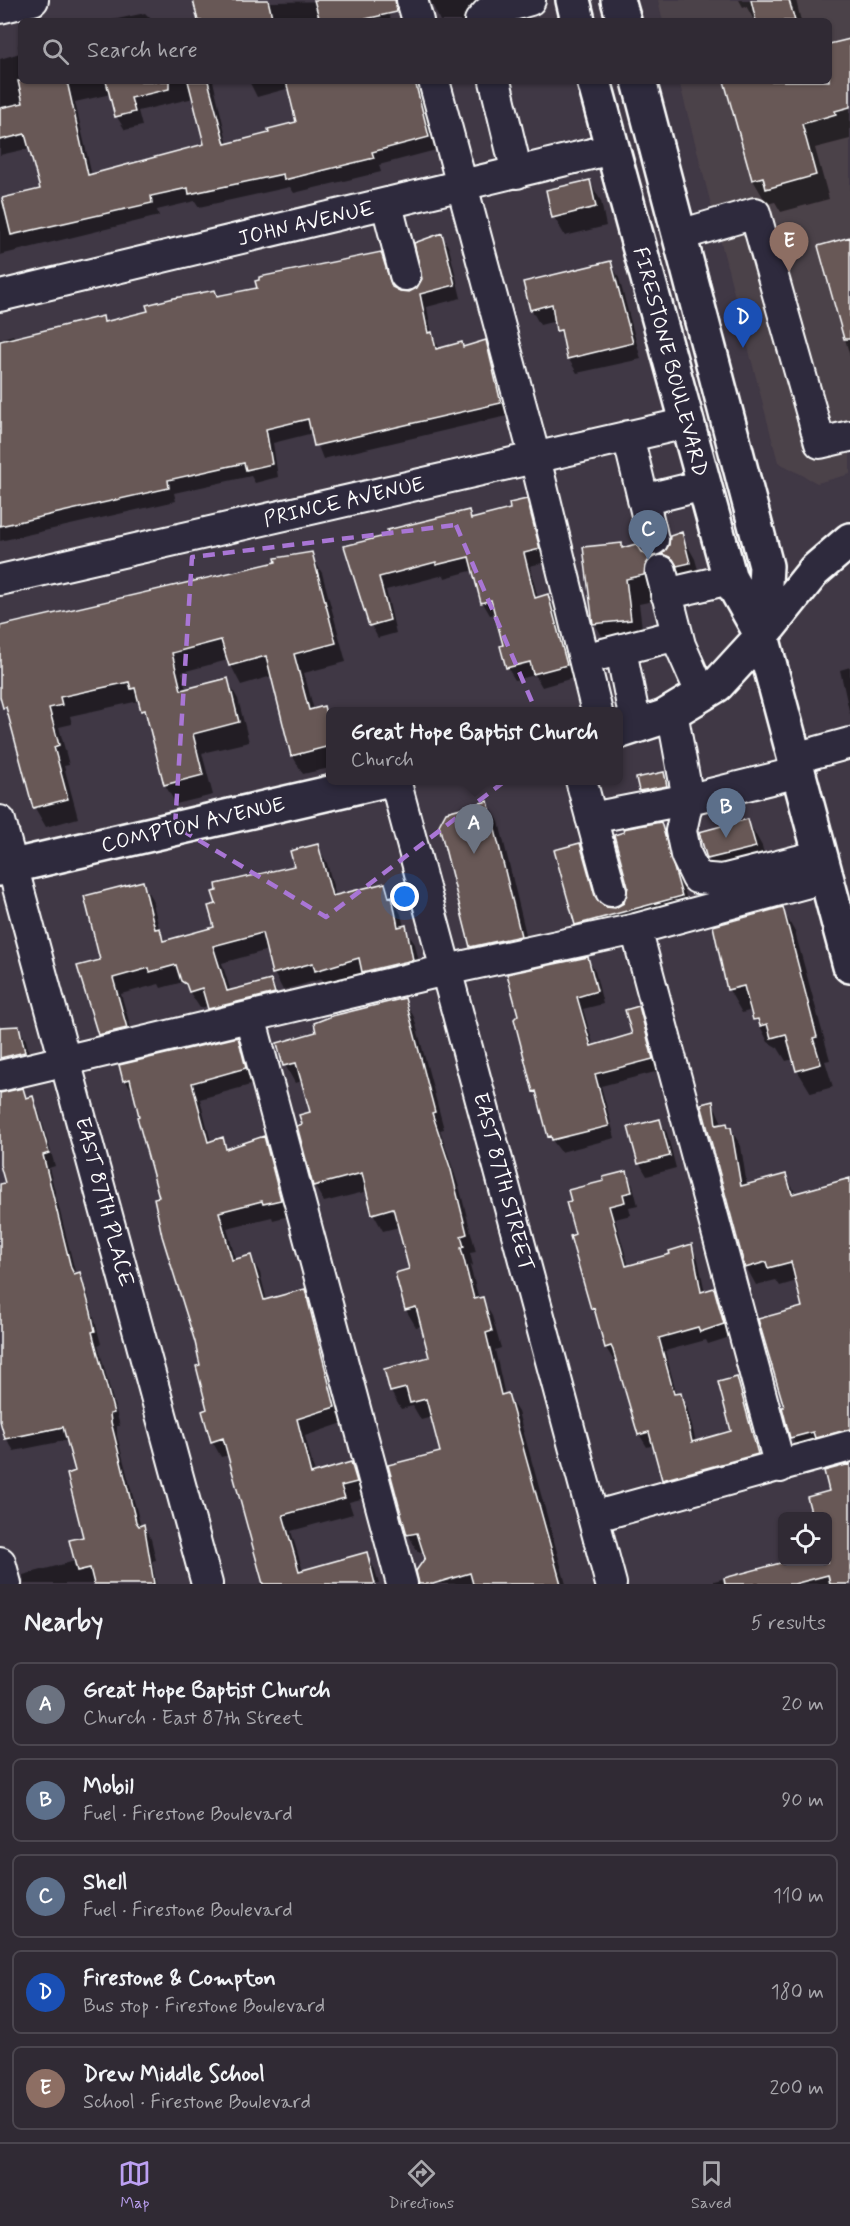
<!DOCTYPE html>
<html lang="en">
<head>
<meta charset="utf-8">
<style>
  :root { --surface:#302a34; --page:#3c3640; --text:#f1f3f6; --muted:#a8a7ac; --line:#4b464f; --accent:#bca0f2 }
  body { margin:0; font-family:Mynerve,sans-serif; background:var(--page); color:var(--text) }
  .controls { position:absolute; right:18px; bottom:18px; display:grid; overflow:hidden; border-radius:9px; box-shadow:0 2px 4px #0004 }
  .controls button { width:54px; height:54px; display:grid; place-items:center; padding:0; border:0; border-bottom:2px solid var(--line); background:var(--surface); color:var(--text); font:30px sans-serif }
  .you { position:absolute; left:405px; top:897px; width:21px; height:21px; margin:-15px; border:4px solid #fff; border-radius:50%; background:#1a73e8; box-shadow:0 0 0 9px #1a73e833 }
  .badge { display:grid; place-items:center; width:39px; height:39px; border-radius:50%; background:var(--accent); color:#fff; font-size:20px; font-weight:700 }
  .pin { position:absolute; translate:-50% -50px; filter:drop-shadow(0 2px 3px #0008) }
  .pin::after { content:''; position:absolute; top:32px; width:21px; height:18px; background:inherit; clip-path:polygon(0 0,100% 0,50% 100%) }
  .popup { position:absolute; left:326px; top:707px; width:297px; height:78px; box-sizing:border-box; display:grid; place-content:center; border-radius:9px; background:var(--surface); filter:drop-shadow(0 2px 4px #0005); font-size:20px; white-space:nowrap; color:var(--muted) }
  .popup b { font-size:22px; color:var(--text) }
  .popup::after { content:''; position:absolute; left:50%; top:100%; margin-left:-12px; border:12px solid transparent; border-top-color:var(--surface) }
  .list { margin:0; padding:0; list-style:none }
  h2 { display:flex; justify-content:space-between; align-items:center; height:78px; margin:0; padding:0 24px; font-size:26px }
  h2 small { font-size:20px; font-weight:400; color:var(--muted) }
  .list li { display:grid; grid-template-columns:39px 1fr auto; gap:18px; align-items:center; box-sizing:border-box; height:84px; margin:0 12px 12px; padding:0 12px; border:2px solid var(--line); border-radius:9px }
  .list b { display:block; font-size:22px; white-space:nowrap }
  .list p { margin:0; font-size:20px; white-space:nowrap; color:var(--muted) }
  .list em { font-size:20px; font-style:normal; color:var(--muted) }
  .icon { flex:none; width:33px; height:33px; fill:none; stroke:currentColor; stroke-width:2; stroke-linecap:round; stroke-linejoin:round }
  .map { position:relative; flex:none; width:850px; height:1584px; overflow:hidden }
  .search { position:absolute; background:var(--surface); box-shadow:0 2px 4px #0004; left:18px; right:18px; top:18px; height:66px; display:flex; align-items:center; gap:15px; box-sizing:border-box; padding:0 21px; border-radius:9px; color:var(--muted); font-size:22px }
  .sheet { height:558px; background:var(--surface) }
  nav { display:flex; justify-content:space-around; align-items:center; box-sizing:border-box; height:84px; border-top:2px solid var(--line); background:var(--surface); font-size:16px; color:var(--muted) }
  nav a { display:grid; justify-items:center; gap:3px }
  nav .on { color:var(--accent) }
  .map>svg:first-child { display:block }
  .built { fill:#4c424a }
  .shadow { fill:#0007; fill-rule:evenodd }
  .building { fill:#685957; stroke:#fff; stroke-width:1.5 }
  .lines { fill:none; stroke-linecap:round; stroke-linejoin:round }
  .minor-casing { stroke:#fff; stroke-width:34 }
  .major-casing { stroke:#fff; stroke-width:38 }
  .minor { stroke:#2f2a3d; stroke-width:30 }
  .major { stroke:#2f2a3d; stroke-width:33 }
  .marked { fill:none; stroke:#a976d5; stroke-width:4.5; stroke-dasharray:12 8; stroke-linejoin:round }
  .labels { text-anchor:middle; dominant-baseline:central; stroke-width:5; stroke-linejoin:round; paint-order:stroke }
  .street-label { font-size:21px; fill:#fff; stroke:#2f2a3d }
</style>
</head>
<body>
<div class="map">
<svg width="850" height="1584" viewBox="0 0 850 1584">
  <rect width="100%" height="100%" fill="#403845"/>
  <filter id="ink" filterUnits="userSpaceOnUse"><feTurbulence type="fractalNoise" baseFrequency=".0167" numOctaves="2"/><feDisplacementMap in="SourceGraphic" scale="12" xChannelSelector="R" yChannelSelector="G"/><feConvolveMatrix kernelMatrix="1 2 1 2 8 2 1 2 1" color-interpolation-filters="sRGB"/></filter>
  <g filter="url(#ink)">
    <!-- built -->
    <path class="built" d="M658,0H850V474L817,483L778,462L679,81H829V21H663Z"/>
    <!-- shadow -->
    <path class="shadow" d="M205,0L272,2L406,0L388,6L391,21H200Z
      M430,0H476L480,16L472,21H440Z
      M739,0H796L801,21L754,20L746,6L743,7Z
      M145,13L153,21H108Z
      M850,40V139L815,148L829,199L781,212L775,202L767,204L753,180L726,81H829V46Z
      M21,44V81H213L228,145L271,134L298,123L290,88L257,97L249,81H418L436,150L379,165L381,172L294,193L290,187L199,207L195,201L157,210L159,216L0,255V200L42,190L31,148L0,155V59L20,53L18,45ZM111,94L117,117L125,130L142,126L138,111L194,98L206,145L92,176L75,102Z
      M590,182L601,201L606,226L565,236L554,217Z
      M442,235L449,248L461,298L427,307L432,336L440,349L464,348L485,342L493,355L507,416L323,459L313,433L273,443L278,477L255,483L251,476L174,493L176,501L0,541V339L13,335L15,339L102,318L105,323L258,289L381,254L396,291L409,293L418,289L423,279Z
      M850,239V357L820,247Z
      M611,263L619,278L641,359L577,373L568,358L556,321L540,325L531,309Z
      M526,501L534,513L546,562L530,566L538,599L547,596L555,609L573,678L542,687L535,675L515,680L507,667L496,614L490,615L483,603L474,570L445,578L444,575L386,590L396,633L378,638L371,625L346,547L468,511L473,520L512,510Z
      M681,534L695,559L703,588L678,579L664,554Z
      M621,545L624,549L651,558L665,583L658,600L639,604L644,644L609,648L595,624Z
      M311,554L322,573L346,662L304,673L314,710L323,708L330,719V768L303,774L292,755L272,676L241,685L228,660L182,672L186,690L227,680L238,699L249,742L202,753L213,795L176,804L165,785L149,723L139,701L70,716L72,724L59,727L69,765L64,766L78,818L46,827L35,808L0,687V628Z
      M850,667V715L840,670Z
      M664,774L678,799L655,815L641,790Z
      M488,803L499,822L531,955L483,966L472,947Z
      M748,821L762,846L769,872L723,884L709,859L701,833Z
      M661,824L672,843L691,916L587,943L576,924L579,844L590,864L602,905L605,909H615L625,904L629,887Z
      M317,846L327,863L336,897L384,884L401,914L404,928L415,944L422,977L326,987L322,979L283,990L274,973L268,950L222,963L231,992L271,981L280,998L219,1025L208,1006L200,1008L183,982L161,988L159,984L121,994L136,1045L109,1051L99,1034L102,961L142,883L152,899L160,932L166,942L215,928L296,867Z
      M782,909L795,932L830,1060L825,1061L833,1087L811,1093L797,1070L794,1059L786,1061L778,1048L768,1042L752,1010L742,1013L729,990L715,927Z
      M588,959L595,971L603,1004L583,1009L594,1047L634,1035L638,1008L645,1020L659,1071L601,1086L615,1138L561,1152L549,1136L516,1020Z
      M404,999L414,1017L444,1129L440,1130L460,1190L476,1252L470,1253L473,1265L470,1266L479,1299H482L492,1316L501,1348L495,1350L505,1396L507,1395L518,1412L566,1584H421L427,1558L424,1551L418,1552L408,1534L442,1453L432,1417L421,1420L413,1406L401,1409L391,1392L385,1370L431,1358L422,1326L416,1327L406,1310L397,1274L411,1270L399,1227L383,1231L373,1213L368,1191L324,1202L314,1185L303,1125L312,1113L303,1081L295,1083L285,1065L318,1033Z
      M18,1027L26,1040L32,1065L0,1075V1032Z
      M237,1039L246,1055L254,1084L200,1099L211,1142L222,1139L228,1150L263,1138L273,1154L289,1216L273,1220L272,1217L227,1228L236,1261L251,1257L260,1273L267,1301L304,1290L313,1306L343,1423L305,1436L315,1474L351,1464L360,1480L365,1498L349,1502L353,1514L291,1531L303,1571L366,1554L375,1570L379,1584H259L264,1582L229,1455L221,1457L212,1441L202,1366L161,1198L136,1096L125,1080Z
      M22,1090L28,1099L32,1098L39,1111L55,1166L49,1168L76,1275L79,1274L86,1287L101,1344L98,1345L120,1426H117V1436L141,1527L144,1526L151,1539L156,1560L152,1561L156,1584H24L23,1575L75,1561L85,1538L77,1472L69,1440L14,1451L6,1438L0,1416V1186L7,1184L0,1160V1093Z
      M713,1103L723,1125L730,1128L741,1146L747,1186L786,1176L796,1194L850,1182V1450L802,1455L791,1437L803,1308L797,1281L780,1286L776,1280L756,1285L746,1267L702,1105Z
      M659,1120L667,1133L676,1168L647,1176L640,1164Z
      M626,1173L633,1186L638,1205L629,1207L631,1215L615,1219L629,1267L672,1256L691,1246L698,1259L705,1292L714,1290L721,1303L730,1337L708,1344L706,1340L665,1351L677,1395H680L687,1407L696,1442L733,1432L736,1379L743,1392L764,1467L670,1492L663,1479L654,1445L647,1447L639,1434L617,1359L614,1361L606,1348L599,1321L592,1308L577,1235L606,1182Z
      M850,1464V1584H714V1581L789,1562H828V1516H814L809,1498L831,1492L826,1472Z"/>
    <!-- building -->
    <path class="building" d="M193,0H268L273,21H198Z
      M314,0H395L397,12L357,21H320Z
      M751,0H789L795,21H756Z
      M850,39V107L835,111L836,114L802,124L816,175L766,189L763,177L752,180L724,81H829V44Z
      M18,81H67L88,175L204,144L188,81H208L225,144L269,133L268,129L296,122L286,81H415L429,137L372,152L374,158L284,180L283,174L189,194L188,188L151,196L152,203L11,235L2,198L40,189L25,134L0,140V108L23,103Z
      M106,81H169V89L131,98L135,112L115,117Z
      M590,180L596,207L552,218L546,190Z
      M442,233L455,285L420,294L428,333L432,332L436,349L462,342L463,347L486,340L501,403L314,446L308,419L266,429L272,464L246,470L244,463L168,480L169,488L0,526V341L103,316L104,322L148,311L146,305L174,298L215,290L217,296L257,288L255,281L259,280V277L381,252L392,287L400,291L409,292L417,288L422,279L414,243Z
      M850,237V339H844L818,246Z
      M611,261L633,343L567,359L561,330L556,331L552,304L530,310L523,282Z
      M527,499L540,549L524,553L535,598L548,594L567,665L533,674L530,662L506,668L500,646L503,645L491,600L481,603L469,557L436,565V562L379,577L390,620L369,626L344,546L389,535L387,530L469,510L471,519L510,509L509,503Z
      M682,532L690,563L677,566L673,559L662,554L669,545L670,536Z
      M622,543V548L636,544L641,552L652,557L645,566L644,575L626,579L631,620L593,624L583,547Z
      M312,552L336,643L294,654L309,710L324,706L330,729V746L291,756L266,656L229,666L221,640L172,653L181,690L228,678L239,722L193,734L203,775L164,785L145,710L141,711L135,688L131,689L129,682L60,697L62,705L49,708L59,745L54,747L68,799L33,808L6,707L3,708L0,697V626L276,562L275,558Z
      M664,772L667,786L639,791L636,778Z
      M488,801L521,936L470,947L439,825L446,812Z
      M748,819L756,847L707,859L699,832Z
      M661,822L682,896L575,925L554,850L580,843L595,896L606,907L615,908L624,903L628,887L614,835L624,832L623,829Z
      M318,844L332,896L385,883L389,897L392,896L398,927L406,925L413,960L362,972L359,958L315,971L313,963L272,974L262,933L213,946L227,991L271,980L275,993L208,1009L202,988L189,992L186,984L181,981L176,965L150,972L149,968L113,978L127,1028L98,1035L77,966L100,960L84,896L143,881L155,929L160,928L163,941L214,927L208,906L216,904L212,892L217,891L216,884L294,866L290,851Z
      M783,907L817,1037L813,1038L821,1064L796,1071L786,1034L771,1038L767,1024L760,1026L758,1019L753,1020L744,986L727,990L713,926Z
      M588,957L597,991L577,997L591,1046L632,1034L625,1010L639,1006L653,1059L595,1074L609,1126L552,1140L551,1136L548,1137L536,1091L533,1092L514,1019L518,1015L507,974Z
      M405,998L435,1112L432,1113L451,1170L467,1234L461,1236L464,1247L461,1248L474,1299L483,1297L492,1331L486,1333L501,1395L508,1393L561,1584H473L470,1573L433,1584H419L416,1571L425,1558L417,1533L407,1535L388,1465L440,1452L426,1399L410,1403L406,1388L390,1392L384,1369L429,1357L416,1307L405,1310L395,1273L409,1269L393,1208L372,1214L362,1173L313,1186L297,1126L302,1124L299,1115L310,1112L296,1063L283,1066L277,1043L316,1032L314,1023L332,1016Z
      M19,1026L25,1052L0,1058V1027Z
      M238,1037L246,1068L192,1083L208,1142L223,1137L226,1149L264,1136L281,1200L263,1204L262,1201L219,1212L232,1260L251,1255L264,1300L305,1289L335,1407L297,1419L311,1474L351,1462L357,1482L341,1486L345,1498L283,1515L299,1571L367,1552L375,1584H263L223,1438L211,1442L202,1411L207,1409L196,1366L200,1365L195,1342L162,1236L154,1198L159,1197L137,1117L139,1116L130,1079L123,1081L119,1065Z
      M23,1088L26,1098L33,1096L49,1153L43,1155L71,1268L74,1274L80,1272L91,1312L95,1331L92,1332L114,1413L110,1414L111,1422L136,1522L139,1526L144,1524L154,1584H94L90,1568L77,1571L69,1540L83,1537L67,1474L75,1471L63,1427L5,1439L0,1421V1184L5,1183L0,1165V1093Z
      M713,1101L716,1125L727,1123L728,1127H731L741,1186L786,1174L792,1194L850,1178V1429L815,1438L813,1432L790,1438L782,1407H784L758,1319L802,1307L791,1262L768,1268L766,1262L745,1268L701,1104Z
      M660,1119L670,1156L638,1164L628,1127Z
      M627,1171L632,1192L623,1194L625,1202L609,1206L626,1266L670,1254L669,1251L692,1244L701,1292L714,1288L724,1324L700,1332L698,1327L659,1338L674,1394L681,1393L692,1442L731,1431L718,1382L737,1377L758,1454L662,1480L649,1432L638,1435L613,1350L611,1346L605,1348L594,1308L591,1309L570,1236L575,1234L566,1202L571,1201L568,1190L604,1181L603,1177Z
      M850,1464V1584H830L828,1575L794,1584H725L724,1578L784,1562H828V1516H812L807,1497L829,1491L824,1471Z"/>
    <g class="lines">
      <!-- minor casing -->
      <g class="minor-casing">
        <path id="minor" d="M412,0L418,21
          M0,8L33,0
          M480,21L488,12L530,0
          M434,81L535,458L597,712
          M495,81L517,173
          M387,205L405,275
          M680,235L755,213L820,443L850,436
          M0,296L612,149
          M628,436L653,540
          M643,500L704,485
          M661,571L680,645L702,695
          M0,580L687,423
          M666,594L730,579
          M621,650L636,726
          M584,659L677,635
          M672,712L688,799L681,831L686,855L697,878L722,880L821,855
          M795,758L850,743
          M395,780L611,1584
          M581,780L611,891
          M591,818L694,798L799,772
          M0,821L207,1584
          M636,929L780,1467
          M250,1017L402,1584
          M0,1076L446,970L636,929L827,877
          M593,1517L850,1446
          M0,1562L6,1584"/>
      </g>
      <!-- major casing -->
      <g class="major-casing">
        <path id="major" d="M573,0L578,21
          M618,0L624,21
          M594,81L730,579L762,636L850,966
          M639,81L766,566L762,636
          M618,732L664,717L717,685L762,636L814,571L850,540
          M0,869L386,780"/>
      </g>
      <!-- minor -->
      <use href="#minor" class="minor"/>
      <!-- major -->
      <use href="#major" class="major"/>
    </g>
  </g>
  <!-- marked area -->
  <path class="marked" d="M456,525L551,746L326,917L175,826L192,557Z"/>
  <g class="labels">
    <!-- street labels -->
    <g class="street-label">
      <text transform="translate(306 224) rotate(-13)">JOHN AVENUE</text>
      <text transform="translate(670 362) rotate(75)">FIRESTONE BOULEVARD</text>
      <text transform="translate(344 502) rotate(-13)">PRINCE AVENUE</text>
      <text transform="translate(193 825) rotate(-13)">COMPTON AVENUE</text>
      <text transform="translate(503 1182) rotate(75)">EAST 87TH STREET</text>
      <text transform="translate(104 1202) rotate(75)">EAST 87TH PLACE</text>
    </g>
  </g>
</svg>
<div class="controls">
<button><svg class="icon" aria-label="locate" viewBox="0 0 24 24"><circle cx="12" cy="12" r="6"/><path d="M12 2v4M12 18v4M2 12h4M18 12h4"/></svg></button>
</div>
<div class="you"></div>
<div class="pin badge" style="left:474px;top:854px;background:#6b7280">A</div>
<div class="popup"><b>Great Hope Baptist Church</b>Church</div>
<div class="pin badge" style="left:726px;top:838px;background:#5c6f8a">B</div>
<div class="pin badge" style="left:648px;top:560px;background:#5c6f8a">C</div>
<div class="pin badge" style="left:743px;top:348px;background:#1a4fb4">D</div>
<div class="pin badge" style="left:789px;top:272px;background:#8d6e63">E</div>
<div class="search"><svg class="icon" aria-label="search" viewBox="0 0 24 24"><circle cx="10" cy="10" r="6"/><path d="M15 15l6 6"/></svg>Search here</div>
</div>
<section class="sheet">
<h2>Nearby<small>5 results</small></h2>
<ul class="list">
<li><span class="badge" style="background:#6b7280">A</span><div><b>Great Hope Baptist Church</b><p>Church · East 87th Street</p></div><em>20 m</em></li>
<li><span class="badge" style="background:#5c6f8a">B</span><div><b>Mobil</b><p>Fuel · Firestone Boulevard</p></div><em>90 m</em></li>
<li><span class="badge" style="background:#5c6f8a">C</span><div><b>Shell</b><p>Fuel · Firestone Boulevard</p></div><em>110 m</em></li>
<li><span class="badge" style="background:#1a4fb4">D</span><div><b>Firestone &amp; Compton</b><p>Bus stop · Firestone Boulevard</p></div><em>180 m</em></li>
<li><span class="badge" style="background:#8d6e63">E</span><div><b>Drew Middle School</b><p>School · Firestone Boulevard</p></div><em>200 m</em></li>
</ul>
</section>
<nav>
<a class="on"><svg class="icon" aria-label="map" viewBox="0 0 24 24"><path d="M3 6l6-2 6 2 6-2v14l-6 2-6-2-6 2zM9 4v14M15 6v14"/></svg>Map</a>
<a><svg class="icon" aria-label="directions" viewBox="0 0 24 24"><path d="M12 3l9 9-9 9-9-9zM9 14v-3h6M13 9l2 2-2 2"/></svg>Directions</a>
<a><svg class="icon" aria-label="saved" viewBox="0 0 24 24"><path d="M7 4h10v16l-5-4-5 4z"/></svg>Saved</a>
</nav>
</body>
</html>
